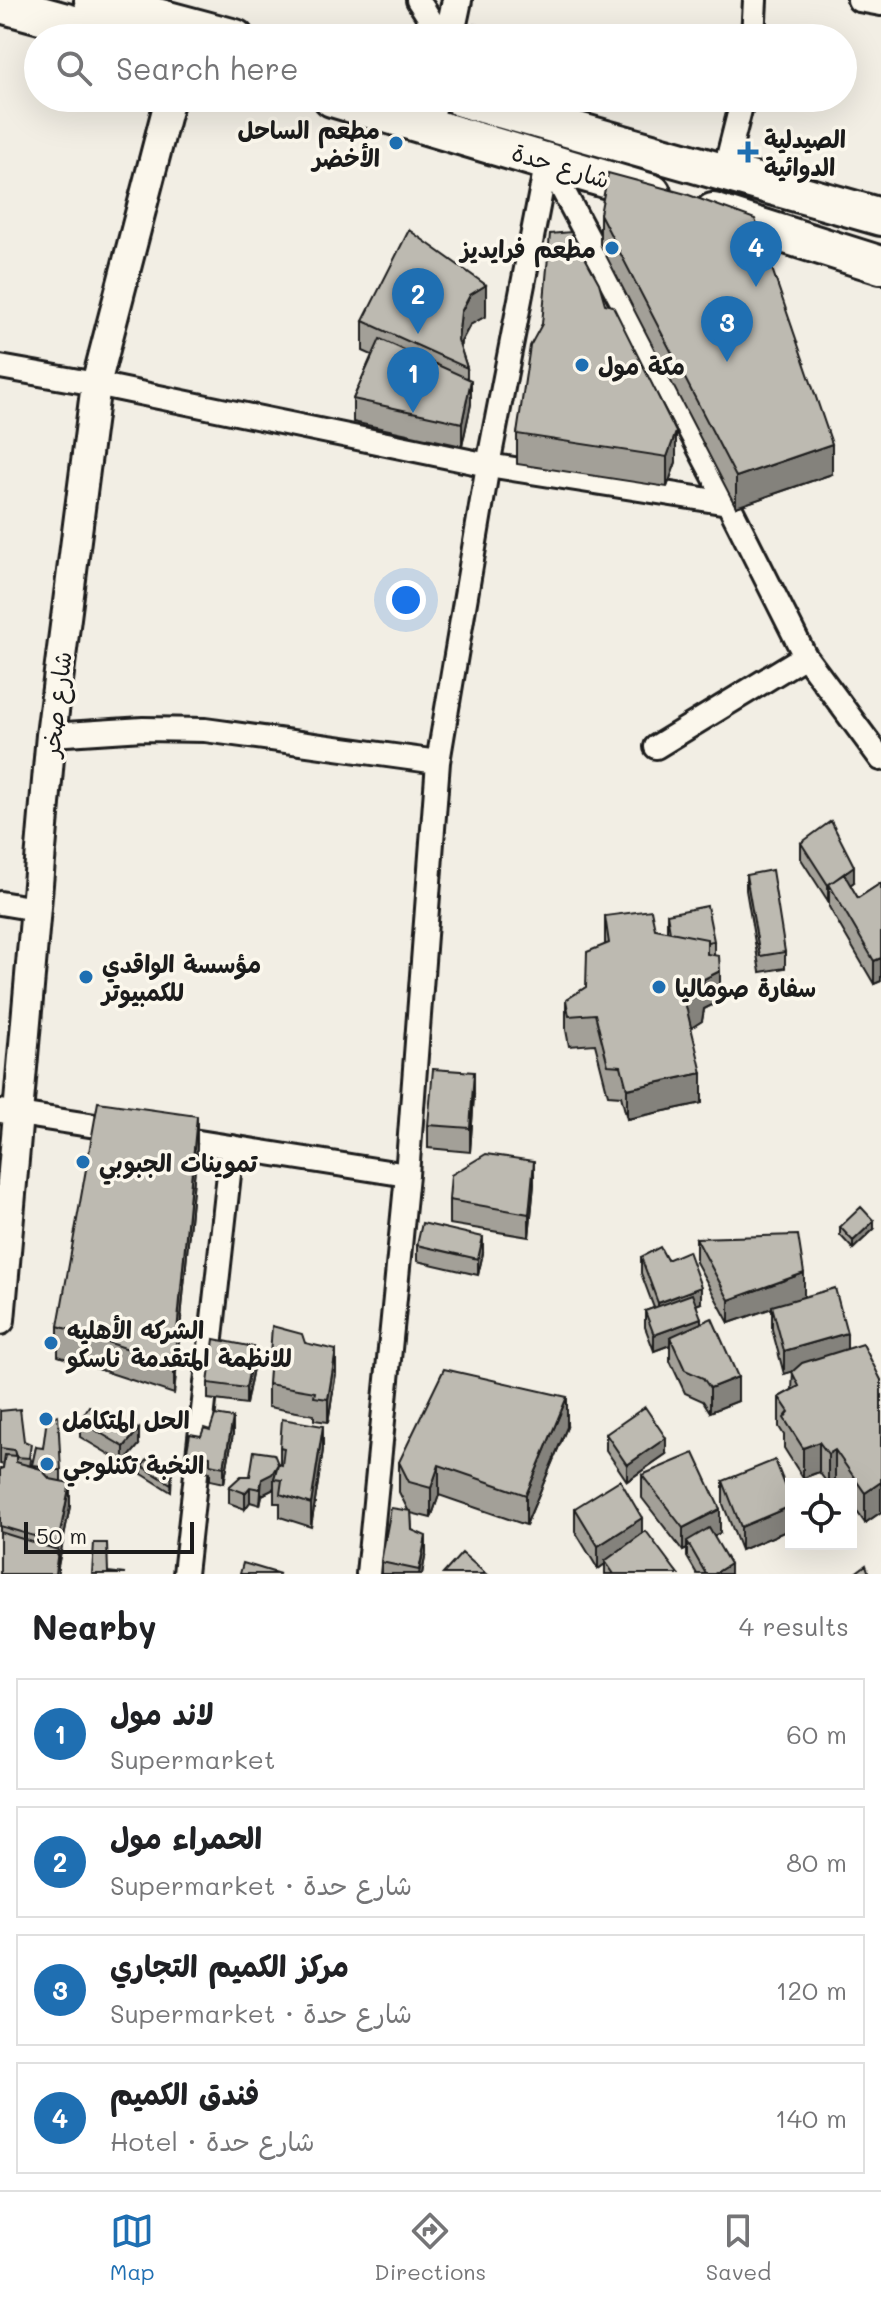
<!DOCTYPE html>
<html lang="en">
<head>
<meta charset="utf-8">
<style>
  :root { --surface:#fff; --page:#f6f6f6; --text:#202124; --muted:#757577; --line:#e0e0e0; --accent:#1f6fb2 }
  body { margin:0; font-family:Mali,"Playpen Sans Arabic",sans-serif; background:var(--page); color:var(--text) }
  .controls { position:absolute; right:24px; bottom:24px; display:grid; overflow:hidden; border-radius:0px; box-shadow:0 8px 32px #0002 }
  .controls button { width:72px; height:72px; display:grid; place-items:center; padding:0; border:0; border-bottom:2px solid var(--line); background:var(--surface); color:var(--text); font:40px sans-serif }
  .scale { position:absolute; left:24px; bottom:20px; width:170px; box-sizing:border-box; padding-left:8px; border:4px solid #1c1c1c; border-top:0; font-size:22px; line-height:28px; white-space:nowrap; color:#1c1c1c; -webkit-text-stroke:6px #fbf7ec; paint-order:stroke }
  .you { position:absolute; left:406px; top:600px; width:28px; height:28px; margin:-20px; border:6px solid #fff; border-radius:50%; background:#1a73e8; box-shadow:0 0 0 12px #1a73e833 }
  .badge { display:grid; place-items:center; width:52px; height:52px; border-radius:50%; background:var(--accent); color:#fff; font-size:26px; font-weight:700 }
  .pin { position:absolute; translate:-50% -66px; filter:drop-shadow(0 2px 4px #0008) }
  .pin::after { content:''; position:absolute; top:42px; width:28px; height:24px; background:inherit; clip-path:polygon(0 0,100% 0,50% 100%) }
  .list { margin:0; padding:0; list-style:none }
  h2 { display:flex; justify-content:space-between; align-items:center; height:104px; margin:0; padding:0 32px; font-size:34px }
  h2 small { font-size:26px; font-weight:400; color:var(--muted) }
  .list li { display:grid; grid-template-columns:52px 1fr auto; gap:24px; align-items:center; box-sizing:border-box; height:112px; margin:0 16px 16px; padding:0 16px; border:2px solid var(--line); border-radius:0px }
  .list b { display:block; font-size:30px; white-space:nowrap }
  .list p { margin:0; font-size:26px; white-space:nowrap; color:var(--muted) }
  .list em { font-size:26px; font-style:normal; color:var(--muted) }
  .icon { flex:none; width:44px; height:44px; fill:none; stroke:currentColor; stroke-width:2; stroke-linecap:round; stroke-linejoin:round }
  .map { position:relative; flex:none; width:881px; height:1574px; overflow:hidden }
  .search { position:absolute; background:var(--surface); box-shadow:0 8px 32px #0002; left:24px; right:24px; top:24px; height:88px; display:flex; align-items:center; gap:20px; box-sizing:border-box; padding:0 28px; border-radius:44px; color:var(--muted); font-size:30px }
  .sheet { height:616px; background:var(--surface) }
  nav { display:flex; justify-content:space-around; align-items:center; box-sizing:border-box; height:112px; border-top:2px solid var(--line); background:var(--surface); font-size:22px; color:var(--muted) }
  nav a { display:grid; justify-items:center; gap:4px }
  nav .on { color:var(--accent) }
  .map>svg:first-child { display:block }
  .built { fill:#e2ded5 }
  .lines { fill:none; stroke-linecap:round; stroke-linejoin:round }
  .minor-casing { stroke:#1c1c1c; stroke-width:28 }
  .tertiary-casing { stroke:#1c1c1c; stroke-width:34 }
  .primary-casing { stroke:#1c1c1c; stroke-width:42 }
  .minor { stroke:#fbf7ec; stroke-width:22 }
  .tertiary { stroke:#fbf7ec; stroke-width:28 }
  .primary { stroke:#fbf7ec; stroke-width:36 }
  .wall { fill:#a3a098; stroke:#1c1c1c; stroke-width:2 }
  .shaded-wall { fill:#84827c; stroke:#1c1c1c; stroke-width:2 }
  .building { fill:#bdbab1; stroke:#1c1c1c; stroke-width:2 }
  .poi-dot { fill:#1f6fb2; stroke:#fbf7ec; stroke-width:3 }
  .labels { text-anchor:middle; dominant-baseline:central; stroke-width:7; stroke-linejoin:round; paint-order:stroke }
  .poi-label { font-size:24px; font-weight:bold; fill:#1c1c1c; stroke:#fbf7ec; text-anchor:start }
  .street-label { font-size:24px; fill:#1c1c1c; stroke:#fbf7ec }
</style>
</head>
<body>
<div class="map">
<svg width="881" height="1574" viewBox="0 0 881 1574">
  <rect width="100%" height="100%" fill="#f2eee4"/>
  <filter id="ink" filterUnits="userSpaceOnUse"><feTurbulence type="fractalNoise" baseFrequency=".0125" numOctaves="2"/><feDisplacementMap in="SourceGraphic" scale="16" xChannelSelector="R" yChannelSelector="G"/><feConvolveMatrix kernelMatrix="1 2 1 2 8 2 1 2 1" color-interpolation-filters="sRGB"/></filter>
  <g filter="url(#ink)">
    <!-- built -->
    <path class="built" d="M473,22L523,38H472Z"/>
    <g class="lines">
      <!-- minor casing -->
      <g class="minor-casing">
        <path id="minor" d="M418,0L442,38
          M859,0L881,4
          M753,38L755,0
          M547,160L728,503L805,656L881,759
          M724,173L743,98
          M0,367L96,384L488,465L728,503
          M51,735L143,729L205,730L438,762
          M656,747L805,656
          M0,903L36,909
          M0,1111L121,1130
          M167,1137L407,1175
          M185,1574L232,1147
          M368,1574L407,1175L438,762L488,465L547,160"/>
      </g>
      <!-- tertiary casing -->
      <g class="tertiary-casing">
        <path id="tertiary" d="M449,38L457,0
          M426,126L434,98
          M0,1320L51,735L96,384L170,98"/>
      </g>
      <!-- primary casing -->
      <g class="primary-casing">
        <path id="primary" d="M93,0L235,38
          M0,4L125,38
          M332,98L652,193
          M461,98L881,217
          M713,212L881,265"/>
      </g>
      <!-- minor -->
      <use href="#minor" class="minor"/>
      <!-- tertiary -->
      <use href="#tertiary" class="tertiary"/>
      <!-- primary -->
      <use href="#primary" class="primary"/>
    </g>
    <!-- wall -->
    <path class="wall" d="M600,214L832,474L736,507L600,244Z
      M605,304L676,462L667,487L517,464V434L542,324Z
      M486,316L470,325L461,342L460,346L467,368V379L471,404L462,446L353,422V399L372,355L363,351V321Z
      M801,843L854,882L850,885L858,898L881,883V981L874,984L829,907V900L828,901L801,859Z
      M746,875L785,952V968L760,972L746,890Z
      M667,914L714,941V955L720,1001L704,1009L702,1021L691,1028L702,1103L627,1119L621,1096L608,1095L595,1044L569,1046L566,1030V1000L586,987L605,944V916L667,932Z
      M474,1095L470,1152L428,1148V1125Z
      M197,1146L174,1394L58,1356V1326Z
      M534,1184L529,1237L449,1224V1200Z
      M840,1227L874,1229L853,1249L840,1235Z
      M696,1238L804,1297L847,1349L881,1380V1512L865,1523L851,1503V1484H838L835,1480L828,1484L819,1472L803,1478L784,1448V1435L779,1427V1397L792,1390L793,1371L784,1374L772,1329V1308L729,1323L696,1262Z
      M417,1245L483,1253L478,1275L417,1261Z
      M641,1257L667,1260L701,1303L696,1305L701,1323L738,1401L710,1412L703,1401L685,1393L670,1361V1345L654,1351L645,1327V1311L654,1308L641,1273Z
      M305,1343L336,1373L328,1422L314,1420V1415L268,1407V1384Z
      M254,1363L246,1404L208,1399V1383Z
      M0,1411L24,1441L31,1460L30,1466L32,1467L36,1447L61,1470V1481L70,1506L58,1566V1574H0V1469L3,1468L4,1465L0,1464Z
      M80,1421L139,1445L124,1463L80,1437Z
      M567,1427L526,1525L439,1495L431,1518L411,1513L412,1530L426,1552L422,1574H381V1562L408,1510L399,1492V1462Z
      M210,1430L233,1434L224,1483L210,1480V1472L187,1467V1451L201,1436Z
      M606,1434L666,1454L627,1481L606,1450Z
      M280,1447L323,1450L311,1527L280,1517V1503H274V1487L272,1490L262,1495L260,1505L250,1502L245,1509L229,1503V1487L250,1476L280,1464Z
      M142,1466L172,1471L171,1492L142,1474Z
      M642,1475L720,1533L713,1536L730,1574H697L687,1557V1549L683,1551L642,1498Z
      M723,1481L791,1500V1529L741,1550L723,1504Z
      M575,1508L642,1533L678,1574H605V1564L598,1569L575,1531Z"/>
    <!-- shaded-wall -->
    <path class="shaded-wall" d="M486,285V316L470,325L461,342L459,364L458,340L461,312L470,295Z
      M471,380V404L462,446V423Z
      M676,432V462L667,487V457Z
      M832,444V474L736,507V477Z
      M854,866V882L836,895L829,884Z
      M829,884V900L828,901V885Z
      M881,958V981L874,984V961Z
      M720,971V1001L704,1009L702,1021L685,1032V1002L704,979Z
      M474,1072V1095L470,1152V1128Z
      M702,1073V1103L627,1119V1089Z
      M197,1116V1146L174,1394V1364Z
      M534,1161V1184L529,1237V1214Z
      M874,1221V1229L853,1249V1241Z
      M483,1237V1253L478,1275V1259Z
      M804,1273V1297L729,1323V1300Z
      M701,1287V1303L658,1319V1303Z
      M701,1318V1334L670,1337V1345L654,1351V1335Z
      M847,1333V1356L784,1374V1351Z
      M254,1347V1363L246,1404V1388Z
      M336,1350V1373L328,1422V1399Z
      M738,1377V1401L710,1412V1388Z
      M567,1397V1427L526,1525V1495Z
      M233,1418V1434L224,1483V1467Z
      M323,1426V1450L311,1527V1504Z
      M139,1429V1445L124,1463V1447Z
      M666,1438V1454L627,1481V1465Z
      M819,1442V1472L803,1478V1448Z
      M835,1450V1480L828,1484V1454Z
      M278,1464L274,1479V1487L272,1490L262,1495L260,1505L262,1479Z
      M439,1465V1495L431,1518V1488Z
      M881,1482V1512L865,1523V1493Z
      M70,1483V1506L58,1566V1543Z
      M250,1487V1502L245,1509V1493Z
      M791,1506V1529L741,1550V1527Z
      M720,1509V1533L690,1547L687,1541V1549L683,1551V1528Z
      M642,1518V1541L605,1561V1564L598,1569V1546Z
      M426,1536V1552L422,1574H419Z
      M58,1550V1574H55Z
      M730,1564V1574H714Z"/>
    <!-- building -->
    <path class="building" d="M608,173L686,194L755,219L832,444L736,477L600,214Z
      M409,230L486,285L470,295L461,312L458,340L467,368L363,321Z
      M571,232L599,283L605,304L613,306L676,432L667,457L517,434L530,346L542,324L550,234Z
      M380,339L471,380L462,423L353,399Z
      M831,821L854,866L828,885L801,843Z
      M772,870L785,952L760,956L746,875Z
      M844,874L858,898L881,883V958L874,961L829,884Z
      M707,906L714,941L707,942V939L670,932L667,914Z
      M651,910L655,929L707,939V954L719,956L720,971L704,979L702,991L685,1002L702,1073L627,1089L621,1066L608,1065L595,1014L569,1016L566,1000L586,987L587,952L609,943L605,916Z
      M433,1069L474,1072L470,1128L428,1125Z
      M98,1102L197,1116L174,1364L58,1326Z
      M486,1154L534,1161L529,1214L449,1200L451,1175Z
      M861,1207L874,1221L853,1241L840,1227Z
      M422,1223L483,1237L478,1259L417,1245Z
      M798,1235L804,1273L729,1300L696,1238Z
      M660,1247L667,1260L688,1251L701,1287L658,1303L641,1257Z
      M835,1288L847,1333L784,1351L772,1306Z
      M692,1294L701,1318L654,1335L645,1311Z
      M712,1318L738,1377L710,1388L703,1378L685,1370L670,1337Z
      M272,1326L302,1334L305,1343L336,1350L328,1399L314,1397L315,1392L268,1384Z
      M214,1339L254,1347L246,1388L208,1383Z
      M863,1344L881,1380V1482L865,1493L835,1450L828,1454L819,1442L803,1448L784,1418L789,1412L779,1397L799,1386L792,1372L802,1363Z
      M444,1369L567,1397L526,1495L439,1465L431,1488L409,1482L399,1462Z
      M89,1406L139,1429L124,1447L80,1421Z
      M645,1407L666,1438L627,1465L606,1434Z
      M20,1409L24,1441L31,1444L29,1458L16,1457L14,1450L0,1448V1411Z
      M58,1415L61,1470H44L42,1466L32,1465L36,1447L43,1448L47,1418Z
      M215,1415L233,1418L224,1467L210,1464V1456L187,1451L190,1434L201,1436L204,1428L210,1430Z
      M282,1419L323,1426L311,1504L280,1494L282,1480L274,1479L278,1464L282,1465L284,1448L280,1447Z
      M254,1451L274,1454L278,1464L272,1474L262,1479L260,1489L250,1487L245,1493L229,1487L241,1476H250Z
      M694,1453L720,1509L683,1528L642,1475Z
      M5,1455L16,1456V1462L41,1469L50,1479L70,1483L58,1543L0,1526V1469L3,1468Z
      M150,1457L172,1471L171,1484L142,1466Z
      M775,1460L791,1500V1506L741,1527L723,1481Z
      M620,1480L642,1518L598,1546L575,1508Z
      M391,1508L411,1511L412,1530L426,1536L419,1570L381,1562Z
      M709,1528L730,1564L714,1574H706L687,1541Z
      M646,1531L678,1574H614L605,1561Z
      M0,1532L58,1550L55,1574H0Z
      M94,1543H107L108,1572L125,1574H92Z
      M462,1553L486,1574H443Z
      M243,1563L280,1574H240Z
      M866,1565L869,1574H854Z"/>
  </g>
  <!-- markers -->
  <g class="poi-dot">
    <circle cx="396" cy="143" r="8"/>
    <path d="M744 140h8v8h8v8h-8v8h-8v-8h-8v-8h8z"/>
    <circle cx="612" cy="248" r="8"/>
    <circle cx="582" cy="365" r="8"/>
    <circle cx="86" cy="977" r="8"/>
    <circle cx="659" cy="987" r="8"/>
    <circle cx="83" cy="1162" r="8"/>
    <circle cx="51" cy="1343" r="8"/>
    <circle cx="46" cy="1419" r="8"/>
    <circle cx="47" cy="1464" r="8"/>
  </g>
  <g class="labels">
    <!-- poi labels -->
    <g class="poi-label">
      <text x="380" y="129" text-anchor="end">مطعم الساحل<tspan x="380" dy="28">الأخضر</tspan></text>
      <text x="764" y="138">الصيدلية<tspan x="764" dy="28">الدوائية</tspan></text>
      <text x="596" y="248" text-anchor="end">مطعم فرايديز</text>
      <text x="598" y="365">مكة مول</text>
      <text x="102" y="963">مؤسسة الواقدي<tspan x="102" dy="28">للكمبيوتر</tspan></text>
      <text x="675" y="987">سفارة صوماليا</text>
      <text x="99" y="1162">تموينات الجبوبي</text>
      <text x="67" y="1329">الشركه الأهليه<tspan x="67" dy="28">للانظمة المتقدمة ناسكو</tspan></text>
      <text x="62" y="1419">الحل المتكامل</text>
      <text x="63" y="1464">النخبة تكنلوجي</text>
    </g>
    <!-- street labels -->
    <g class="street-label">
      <text transform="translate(561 165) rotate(17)">شارع حدة</text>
      <text transform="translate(56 704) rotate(-83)">شارع صخر</text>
    </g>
  </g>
</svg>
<div class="controls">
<button><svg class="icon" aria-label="locate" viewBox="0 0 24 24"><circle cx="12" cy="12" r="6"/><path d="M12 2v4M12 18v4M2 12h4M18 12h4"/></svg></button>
</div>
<div class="scale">50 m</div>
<div class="you"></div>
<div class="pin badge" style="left:413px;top:413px">1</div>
<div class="pin badge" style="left:418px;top:334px">2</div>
<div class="pin badge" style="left:727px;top:362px">3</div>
<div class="pin badge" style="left:756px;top:287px">4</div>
<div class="search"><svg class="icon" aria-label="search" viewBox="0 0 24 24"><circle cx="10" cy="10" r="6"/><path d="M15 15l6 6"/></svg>Search here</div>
</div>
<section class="sheet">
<h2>Nearby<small>4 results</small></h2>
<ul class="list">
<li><span class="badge">1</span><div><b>لاند مول</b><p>Supermarket</p></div><em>60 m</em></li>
<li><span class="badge">2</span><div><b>الحمراء مول</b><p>Supermarket · شارع حدة</p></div><em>80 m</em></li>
<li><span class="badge">3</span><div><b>مركز الكميم التجاري</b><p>Supermarket · شارع حدة</p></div><em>120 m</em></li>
<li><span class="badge">4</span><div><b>فندق الكميم</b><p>Hotel · شارع حدة</p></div><em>140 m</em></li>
</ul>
</section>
<nav>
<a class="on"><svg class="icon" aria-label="map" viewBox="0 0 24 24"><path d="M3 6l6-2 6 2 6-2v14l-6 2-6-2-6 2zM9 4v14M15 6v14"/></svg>Map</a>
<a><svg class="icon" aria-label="directions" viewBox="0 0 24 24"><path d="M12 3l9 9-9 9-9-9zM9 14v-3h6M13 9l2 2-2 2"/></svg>Directions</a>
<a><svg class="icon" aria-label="saved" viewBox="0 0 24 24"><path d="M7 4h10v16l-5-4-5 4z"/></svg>Saved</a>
</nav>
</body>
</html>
